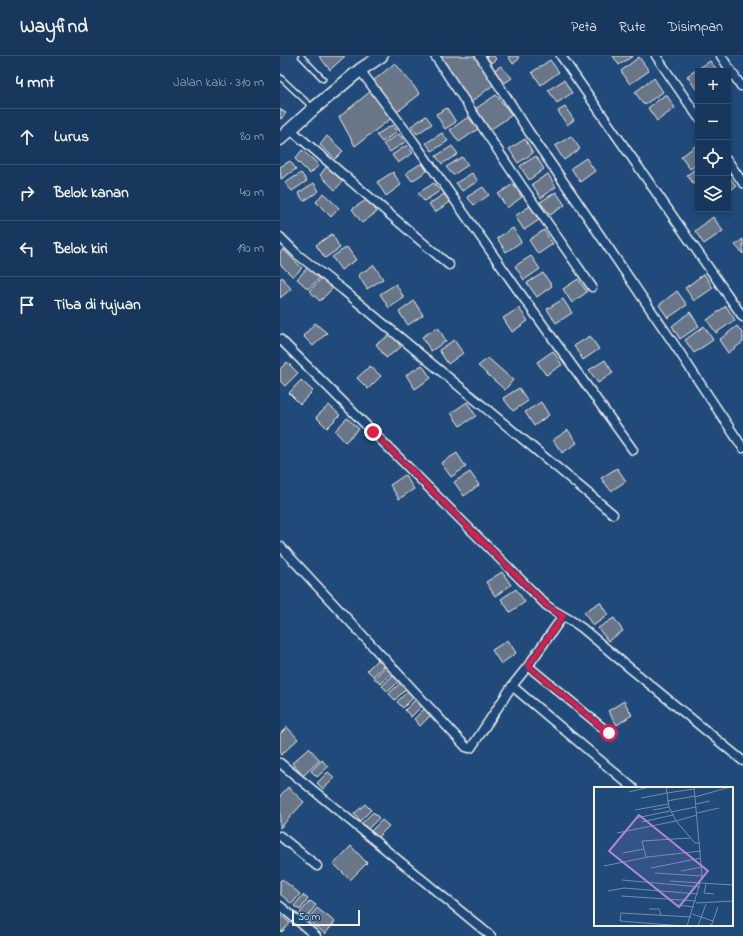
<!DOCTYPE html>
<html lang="id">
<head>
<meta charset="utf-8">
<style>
  :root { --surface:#17385c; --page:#244365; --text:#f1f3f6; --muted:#9eacbb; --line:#365272 }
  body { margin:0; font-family:"Indie Flower",sans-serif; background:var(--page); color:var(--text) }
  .controls { position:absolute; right:12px; top:12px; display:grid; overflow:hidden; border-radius:0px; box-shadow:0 2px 6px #0003 }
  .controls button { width:36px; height:36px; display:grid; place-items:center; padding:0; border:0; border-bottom:1px solid var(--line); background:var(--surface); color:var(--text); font:20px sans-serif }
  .scale { position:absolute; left:12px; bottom:10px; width:68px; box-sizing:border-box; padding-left:4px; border:2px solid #f4f1e8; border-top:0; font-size:11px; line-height:14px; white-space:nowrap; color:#f4f1e8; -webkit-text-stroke:3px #1f4a7a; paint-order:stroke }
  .stop { position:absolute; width:12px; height:12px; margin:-9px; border:3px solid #e11d48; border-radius:50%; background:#fff }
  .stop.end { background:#e11d48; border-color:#fff; box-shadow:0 1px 4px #0008 }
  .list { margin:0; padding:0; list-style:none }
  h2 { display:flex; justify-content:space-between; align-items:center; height:52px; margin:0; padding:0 16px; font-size:17px }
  h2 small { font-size:13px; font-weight:400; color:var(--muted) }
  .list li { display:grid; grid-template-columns:26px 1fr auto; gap:12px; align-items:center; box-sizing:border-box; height:56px; padding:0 16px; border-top:1px solid var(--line) }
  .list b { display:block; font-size:15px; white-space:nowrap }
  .list em { font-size:13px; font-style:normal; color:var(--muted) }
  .icon { flex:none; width:22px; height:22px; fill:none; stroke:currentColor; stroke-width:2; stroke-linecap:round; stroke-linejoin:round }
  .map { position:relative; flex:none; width:463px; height:880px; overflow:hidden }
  header { display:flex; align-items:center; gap:24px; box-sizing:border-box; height:56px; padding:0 20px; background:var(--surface); border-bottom:1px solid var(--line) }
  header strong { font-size:19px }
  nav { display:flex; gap:22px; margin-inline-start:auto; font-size:14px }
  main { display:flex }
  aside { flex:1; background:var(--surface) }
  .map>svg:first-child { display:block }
  .building { fill:#697688; stroke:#f4f1e8 }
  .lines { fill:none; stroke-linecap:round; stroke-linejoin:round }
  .lane-casing { stroke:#f4f1e8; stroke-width:7 }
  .street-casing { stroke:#f4f1e8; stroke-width:11 }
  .secondary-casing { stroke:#f4f1e8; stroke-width:15 }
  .lane { stroke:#1f4a7a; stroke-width:4 }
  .street { stroke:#1f4a7a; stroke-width:8 }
  .secondary { stroke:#1f4a7a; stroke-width:12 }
  .route { stroke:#e11d48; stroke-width:5 }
  .inset-road { fill:none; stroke:#748da6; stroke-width:1 }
  .view { fill:#b185d1; fill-opacity:0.15; stroke:#b185d1; stroke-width:2 }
  .inset-edge { fill:none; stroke:#f4f1e8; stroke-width:2 }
</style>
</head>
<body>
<header>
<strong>Wayfind</strong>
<nav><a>Peta</a><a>Rute</a><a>Disimpan</a></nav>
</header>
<main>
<aside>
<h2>4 mnt<small>Jalan kaki · 310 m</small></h2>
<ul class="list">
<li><svg class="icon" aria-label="ahead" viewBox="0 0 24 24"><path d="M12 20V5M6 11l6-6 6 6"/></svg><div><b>Lurus</b></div><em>80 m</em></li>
<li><svg class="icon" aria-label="right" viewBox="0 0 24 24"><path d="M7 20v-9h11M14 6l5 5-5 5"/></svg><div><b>Belok kanan</b></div><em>40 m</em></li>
<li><svg class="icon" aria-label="left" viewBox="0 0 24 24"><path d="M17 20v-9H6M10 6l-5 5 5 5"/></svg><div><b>Belok kiri</b></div><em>190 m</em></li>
<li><svg class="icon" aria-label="arrive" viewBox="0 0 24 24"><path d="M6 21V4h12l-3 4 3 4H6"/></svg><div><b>Tiba di tujuan</b></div></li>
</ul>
</aside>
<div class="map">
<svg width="463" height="880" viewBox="0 0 463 880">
  <rect width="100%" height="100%" fill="#1f4a7a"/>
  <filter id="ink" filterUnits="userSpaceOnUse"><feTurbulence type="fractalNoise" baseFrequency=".025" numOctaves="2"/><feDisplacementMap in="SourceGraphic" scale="8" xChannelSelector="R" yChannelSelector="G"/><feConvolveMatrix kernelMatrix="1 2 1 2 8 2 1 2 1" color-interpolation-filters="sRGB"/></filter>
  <g filter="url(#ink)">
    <!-- building -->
    <path class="building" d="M39,0H65L50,14Z
      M160,0H198L216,27L190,47Z
      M206,0H214L216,3L211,7Z
      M228,0H238L239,3L233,8Z
      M333,0H353L339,9Z
      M359,1L369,15L350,28L341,15Z
      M270,4L279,16L261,29L252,16Z
      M430,5L438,15H418V32L416,33L407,20Z
      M115,7L140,38L117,56L93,25Z
      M221,10L232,22L223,28L214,14Z
      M374,22L383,36L364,49L355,36Z
      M284,24L292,37L277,47L268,34Z
      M92,34L113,61L75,90L59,61Z
      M386,38L395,52L377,65L368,52Z
      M216,39L232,59L210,74L195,53Z
      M285,51L294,64L287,69L278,55Z
      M167,52L176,66L165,73L156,58Z
      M0,53L6,57L1,63L0,62Z
      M146,60L152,68L137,78L131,70Z
      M188,61L198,73L179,86L170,74Z
      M112,69L117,76L102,86L96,79Z
      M162,77L168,85L152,95L146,87Z
      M119,78L125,86L110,96L103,88Z
      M47,80L63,95L55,103L40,89Z
      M291,80L300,93L284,104L275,90Z
      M245,83L253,97L238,107L229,93Z
      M418,88V108L410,113L401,101Z
      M127,89L133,97L118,107L112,99Z
      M172,90L178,98L162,108L156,100Z
      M22,94L39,109L30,118L15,103Z
      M256,100L264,113L249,124L240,110Z
      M182,101L188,109L173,119L166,111Z
      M306,102L315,115L300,126L291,112Z
      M10,105L16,113L1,123L0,111Z
      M142,107L147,115L132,125L126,117Z
      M47,110L63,125L55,134L40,119Z
      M418,111V130L416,131L407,119Z
      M113,116L121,129L106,140L97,126Z
      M21,117L27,125L12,135L5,127Z
      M192,117L198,125L182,135L176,127Z
      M268,118L276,131L261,142L252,128Z
      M448,119L456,130L448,136Z
      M34,127L39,135L24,145L18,137Z
      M154,127L160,135L144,145L138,137Z
      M233,128L242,141L227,152L218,138Z
      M203,131L209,139L194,149L187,141Z
      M276,136L285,149L270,159L260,146Z
      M43,137L59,152L51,161L36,146Z
      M164,138L170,146L155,156L149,148Z
      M88,143L97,156L82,167L72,153Z
      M250,150L259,164L244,174L235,160Z
      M433,161L443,175L424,188L415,175Z
      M233,172L241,186L226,196L217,182Z
      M264,174L273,188L258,198L249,184Z
      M52,178L60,192L45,202L36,189Z
      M463,183V198L455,189Z
      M67,191L76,204L61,214L52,201Z
      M3,193L22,212L13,221L0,208V197Z
      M251,200L260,213L244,224L235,210Z
      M94,209L103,223L87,233L78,219Z
      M29,210L41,221L28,233L17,223Z
      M263,217L272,230L257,241L247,227Z
      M424,218L433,232L414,245L405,232Z
      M2,221L11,233L0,242V223Z
      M42,222L53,232L40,245L29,235Z
      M298,223L307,236L292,247L283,233Z
      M116,228L124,242L109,252L100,238Z
      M397,235L407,249L388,262L379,249Z
      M283,243L292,257L276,267L267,253Z
      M134,245L143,259L128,269L119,256Z
      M446,250L455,264L436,277L427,264Z
      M239,252L248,265L232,276L223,262Z
      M410,256L419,270L400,283L392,270Z
      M35,267L47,277L33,290L23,280Z
      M424,270L433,284L414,297L405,284Z
      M457,270L463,278V286L448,297L439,284Z
      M158,271L166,285L151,295L142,281Z
      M112,278L121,291L106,302L96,288Z
      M310,280L319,293L303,304L294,290Z
      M174,284L183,297L168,308L159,294Z
      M273,295L282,309L266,319L257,306Z
      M208,302L233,324L225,334L198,310Z
      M325,304L333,317L318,327L309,314Z
      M7,306L18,317L5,330L0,325V313Z
      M142,309L151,322L135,333L126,319Z
      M90,310L101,320L88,333L77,322Z
      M21,324L33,335L20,348L9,337Z
      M239,332L248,345L233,355L223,342Z
      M187,346L196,360L180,370L171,357Z
      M261,346L269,359L254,370L245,356Z
      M49,349L60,359L47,372L36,361Z
      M67,362L79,373L65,386L55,375Z
      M288,374L297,387L282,397L273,384Z
      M177,397L186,411L171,421L161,407Z
      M337,412L346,425L331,435L321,422Z
      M190,416L199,429L184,440L174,426Z
      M125,419L134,433L119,443L110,429Z
      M222,516L231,529L215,540L206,526Z
      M236,533L245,546L230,556L221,543Z
      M320,546L328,559L313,570L304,556Z
      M334,562L343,575L328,585L318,572Z
      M228,584L236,597L221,608L212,594Z
      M98,603L105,609L93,620L87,614Z
      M105,611L112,617L101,628L94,622Z
      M113,619L119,625L108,636L102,630Z
      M120,627L126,633L115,644L109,638Z
      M128,635L134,641L123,652L117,646Z
      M136,643L142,650L131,661L125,654Z
      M344,645L352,659L337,669L328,655Z
      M145,652L151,659L140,670L134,663Z
      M7,671L18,683L1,699L0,698V678Z
      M29,692L40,704L23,720L12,707Z
      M42,704L48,711L37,721L31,715Z
      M48,716L55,722L43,733L37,727Z
      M8,731L24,746L0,772V740Z
      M85,748L91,754L80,765L74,758Z
      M93,756L99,762L88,773L82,767Z
      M102,764L109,770L98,781L91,775Z
      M71,790L87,807L70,824L54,808Z
      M2,823L20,838L12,848L0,838V825Z
      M23,839L28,843L20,854L14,850Z
      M30,845L36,849L26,862L20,857Z
      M37,852L55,866L45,878L28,863Z
      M0,859L10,867L2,876L0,874Z"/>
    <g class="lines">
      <!-- lane casing -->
      <g class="lane-casing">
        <path id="lane" d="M21,0L43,23
          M0,21L33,52"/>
      </g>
      <!-- street casing -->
      <g class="street-casing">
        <path id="street" d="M155,0L239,126L312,231
          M200,0L249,76L294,141L394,288L463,392
          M281,0L463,261
          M376,0L418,61
          M441,0L461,30
          M80,14L134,86L235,230L353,394
          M11,74L169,209
          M448,105L463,127
          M0,181L18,199L63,234L333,458
          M0,283L266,549L273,554L292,565L302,572L340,604L463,705
          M0,490L186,691L189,692H191L232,630L248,610L283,560
          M248,610L329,677
          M232,630L353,732
          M0,707L211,880
          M0,780L37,810
          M0,850L36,880"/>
      </g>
      <!-- secondary casing -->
      <g class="secondary-casing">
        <path id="secondary" d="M0,83L33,53L80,14L101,0"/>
      </g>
      <!-- lane -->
      <use href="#lane" class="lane"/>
      <!-- street -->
      <use href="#street" class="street"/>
      <!-- secondary -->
      <use href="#secondary" class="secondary"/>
    </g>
  </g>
  <g class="lines" filter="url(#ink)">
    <!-- route -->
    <path class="route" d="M93,376L266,549L273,554L283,560L248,610L329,677"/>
  </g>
  <!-- overview -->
  <g transform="translate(314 731)">
    <rect width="139" height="139" fill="#1f4a7a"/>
    <path class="inset-road" d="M72,0L75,20L82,34L101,56H106M35,5L55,0M73,6L100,2M101,10L136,0M47,11L73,6M73,14L101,9M102,17L116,14M41,23L74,17M59,23L75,20M77,25L102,20M103,26L125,21M42,31L76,24M82,34L103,28M48,35L79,28M23,46L82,34M29,66L50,62M52,70L48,54L96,51M10,79L54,70L107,64M57,81L107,71M87,84L108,80M61,86L108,89M28,93L106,100M76,94L139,98M112,97L110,106L120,107M14,104L30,101L104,107M27,109L102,114M102,116L139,114M83,118L100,120M55,122H65L67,128M98,127L119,134L117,139M26,134L27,126L97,130M26,134L89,139M119,134L124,120M93,139L108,89L100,0M104,139L112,117"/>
    <path class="view" d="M45,28L114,84L85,120L15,64Z"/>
    <rect width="139" height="139" class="inset-edge"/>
  </g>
</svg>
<div class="controls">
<button>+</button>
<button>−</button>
<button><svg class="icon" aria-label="locate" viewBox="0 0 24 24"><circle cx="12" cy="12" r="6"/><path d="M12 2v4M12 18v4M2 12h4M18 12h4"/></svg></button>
<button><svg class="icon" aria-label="layers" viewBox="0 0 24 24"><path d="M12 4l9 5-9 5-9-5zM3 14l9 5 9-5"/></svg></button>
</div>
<div class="scale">50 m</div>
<div class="stop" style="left:329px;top:677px"></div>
<div class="stop end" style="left:93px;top:376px"></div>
</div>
</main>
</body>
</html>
